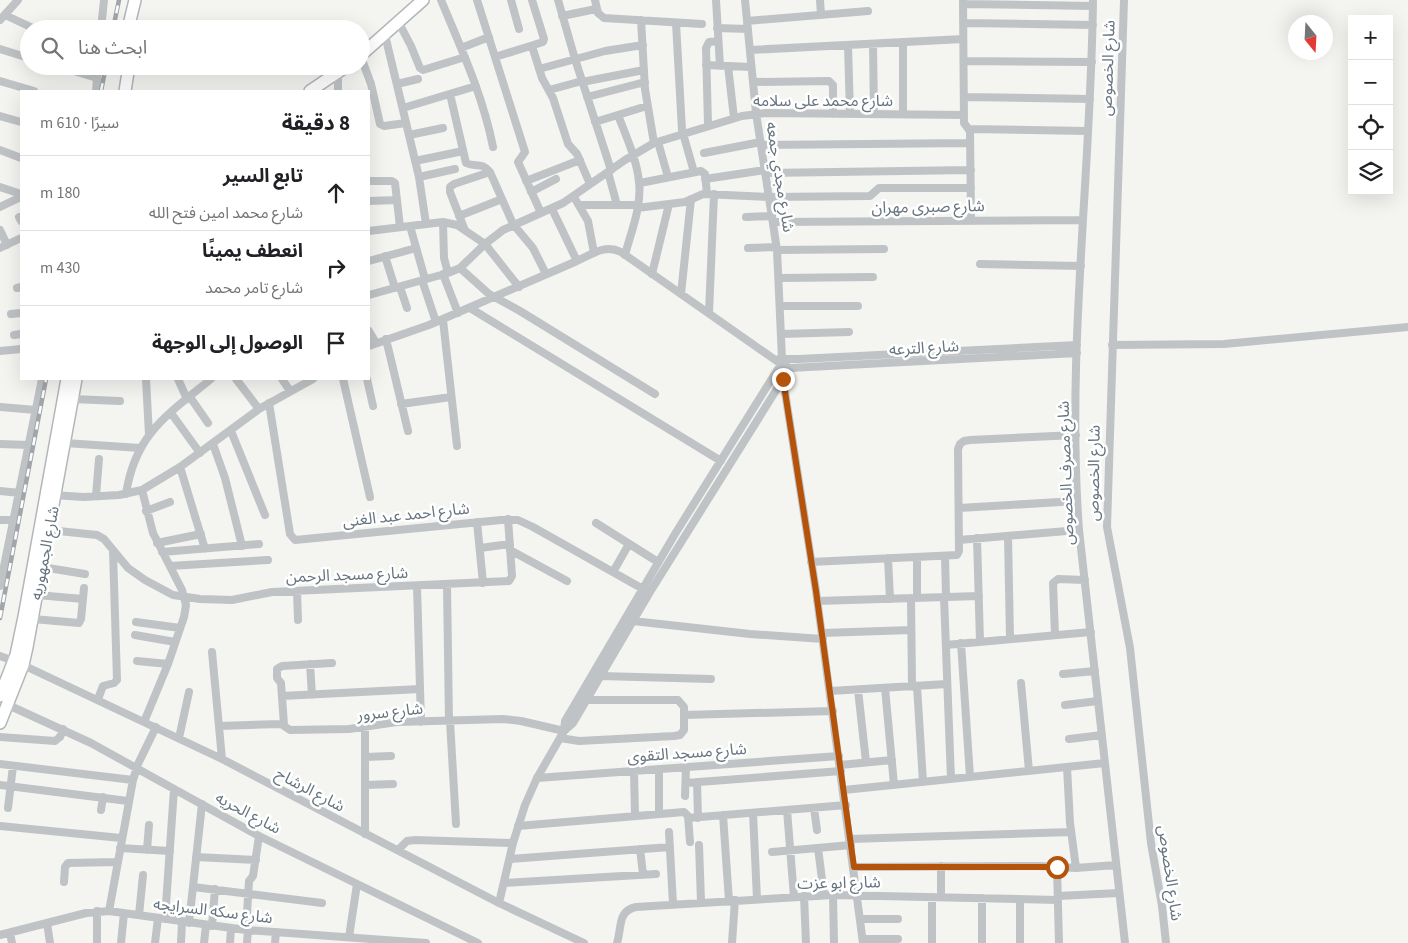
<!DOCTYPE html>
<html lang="ar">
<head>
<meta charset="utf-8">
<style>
  :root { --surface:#fff; --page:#f6f6f6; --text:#202124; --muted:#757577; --line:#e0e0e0 }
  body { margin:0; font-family:"Source Sans 3","Noto Sans Arabic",sans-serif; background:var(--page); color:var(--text); direction:rtl }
  .controls { position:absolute; right:15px; top:15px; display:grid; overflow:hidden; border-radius:0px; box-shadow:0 5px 20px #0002 }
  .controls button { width:45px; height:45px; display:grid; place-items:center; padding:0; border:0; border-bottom:1px solid var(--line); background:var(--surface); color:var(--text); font:25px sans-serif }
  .compass { position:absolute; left:1288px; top:15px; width:45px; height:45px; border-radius:50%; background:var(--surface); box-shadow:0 5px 20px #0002; rotate:162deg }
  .stop { position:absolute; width:15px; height:15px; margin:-11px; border:4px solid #b45309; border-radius:50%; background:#fff }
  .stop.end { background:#b45309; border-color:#fff; box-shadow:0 1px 5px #0008 }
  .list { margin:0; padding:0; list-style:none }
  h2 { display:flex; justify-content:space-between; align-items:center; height:65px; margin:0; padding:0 20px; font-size:21px }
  h2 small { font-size:16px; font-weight:400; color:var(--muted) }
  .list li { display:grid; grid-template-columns:32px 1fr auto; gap:15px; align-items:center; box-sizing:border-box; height:75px; padding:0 20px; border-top:1px solid var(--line) }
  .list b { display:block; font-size:19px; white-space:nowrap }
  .list p { margin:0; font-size:16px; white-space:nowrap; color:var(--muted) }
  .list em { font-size:16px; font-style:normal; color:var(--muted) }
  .icon { flex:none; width:28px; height:28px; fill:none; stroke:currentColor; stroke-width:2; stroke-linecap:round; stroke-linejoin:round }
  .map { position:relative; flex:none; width:1408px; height:943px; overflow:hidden; direction:ltr }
  .search { position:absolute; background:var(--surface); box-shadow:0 5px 20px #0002; left:20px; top:20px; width:350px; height:55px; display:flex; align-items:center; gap:12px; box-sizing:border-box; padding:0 18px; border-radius:28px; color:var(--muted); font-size:19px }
  .panel { position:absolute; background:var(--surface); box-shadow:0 5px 20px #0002; left:20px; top:90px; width:350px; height:290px; border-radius:0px; direction:rtl }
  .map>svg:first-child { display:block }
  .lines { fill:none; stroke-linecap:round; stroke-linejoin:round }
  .secondary-casing { stroke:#b2b7ba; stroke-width:14 }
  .street { stroke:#bfc3c6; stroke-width:8 }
  .secondary { stroke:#fff; stroke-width:11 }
  .rail-casing { stroke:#a1a6aa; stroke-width:4.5 }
  .rail { stroke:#fff; stroke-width:2.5; stroke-dasharray:8; stroke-linecap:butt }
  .route { stroke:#b45309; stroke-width:6 }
  .labels { text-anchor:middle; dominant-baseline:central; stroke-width:5; stroke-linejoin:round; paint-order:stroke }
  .street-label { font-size:16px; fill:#65747f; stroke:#fff }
</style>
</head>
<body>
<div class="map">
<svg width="1408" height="943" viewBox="0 0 1408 943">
  <rect width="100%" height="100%" fill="#f4f4f1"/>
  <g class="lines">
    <!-- secondary casing -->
    <g class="secondary-casing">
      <path id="secondary" d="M128,29L135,0
        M361,55L423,0
        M125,91L129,66
        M310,91L347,66
        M0,696L16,655L24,617L67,379
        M0,723L23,665L27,647L76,379"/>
    </g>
    <!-- street -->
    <path class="street" d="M441,0C461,48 483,96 493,147
      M477,0L525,152L518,162L541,213
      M511,0L519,29
      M558,0L575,59L611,170
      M595,0L598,13L604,18L702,24
      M716,0L720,66
      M745,0L756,113L777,250L782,359
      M820,0L821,15
      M963,0L964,123L970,131L971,220
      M1093,0C1091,176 1066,353 1079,530L1125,943
      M1124,0L1107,527L1130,648L1151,843L1162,906L1166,943
      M963,4L1093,6
      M5,15L35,29
      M562,16L596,9
      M0,20L18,0
      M641,20L645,89L654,143
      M747,21L868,11
      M399,23L411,46L420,68L423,70L465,57
      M676,23L682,130L694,172
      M963,23L1093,25
      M717,28L748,29
      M101,29L104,0
      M385,35L419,177L426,224
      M903,42V114
      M873,44L874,114
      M848,45L850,114
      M532,46L542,78L553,98L568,144L577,154L590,184
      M461,48L489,37
      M0,49L29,58
      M750,50L963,39
      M361,57L371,84L380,124L384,126L406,123
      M495,57L543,42L544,39L532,0
      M964,61L1092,62
      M706,65L751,67
      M57,66L97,78
      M728,66L734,118
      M539,69L605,51L643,45
      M0,81L34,91
      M582,82L644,70
      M753,82L829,81L833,85V114
      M397,84L418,79
      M549,90L582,81
      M96,91L98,66
      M338,91V73
      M450,94L466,163C476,168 481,161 490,172L513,224L533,248L546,274
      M587,97L645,82
      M964,97L1090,99
      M403,108L476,86
      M618,115C626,136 637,160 639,182C642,206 631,232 625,255
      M0,116L21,122
      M595,122L647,106
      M708,125L706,48L709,42L718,41
      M970,129L1088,131
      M409,135L443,128
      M658,142L668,177
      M762,145L970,143
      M0,150L21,158
      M704,153L761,142
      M415,161L463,151
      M608,172L617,205
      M766,173L971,170
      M419,177L455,169
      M705,179L765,170
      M369,181H392L395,183L400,227
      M526,181L580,160
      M640,183L701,171L705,174L707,194
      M0,187L21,194
      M531,192L556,179
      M574,197L588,221L594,253
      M369,201L397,200
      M579,205H638
      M0,207L21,197
      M637,208L685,202L703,194L770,197L870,196L879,188H971
      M552,209L577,261
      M459,216L502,199
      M19,217L21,221
      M746,217L772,216
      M443,222L444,258L448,273
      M773,222L1083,220
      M410,226L425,279
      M464,228L450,192V187L454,184L490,172
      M0,230L7,245
      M369,231L443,222L457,225L485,244L519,287
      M0,248L21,238
      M748,248L776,247
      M777,250L884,249
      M385,256L395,288
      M369,261L416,248
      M980,264L1081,266
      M460,268L489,294L520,311L655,394
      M443,274L458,313
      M652,274L669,204
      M779,278L873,277
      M422,280L436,322
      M400,287L407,308
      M17,288L21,287
      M681,294L691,199
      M369,295L448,273L460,268L485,244L503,230L563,203L625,160L654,143L742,116L766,113L964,115
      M780,306H858
      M470,308L721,461
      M709,313L714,194
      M11,314L21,313
      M443,320L457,446
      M369,331L376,343
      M781,334L849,332
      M14,335L21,334
      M386,339L408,431
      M1112,345L1224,344L1408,327
      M369,346L429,325L577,261C592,254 605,244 621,252L781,364L790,368L1077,353
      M0,351L21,349
      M779,359H799L1077,345
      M146,379L149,435
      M178,379L187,399
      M236,379L259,409
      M282,379L290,391
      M343,379L370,497
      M367,379L373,406
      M783,379L816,591L863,943
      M190,397L208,423
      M72,399L120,401
      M269,403L290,534L295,540L501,520H518L533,527L643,589
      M401,404L451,397
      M0,407L36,410
      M171,413L200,453
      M231,431L265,515
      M65,443L140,448
      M0,444L29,445
      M213,444L225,478L242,546
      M180,467L205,549
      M142,490L153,533L182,590L186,605L184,617L168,664L144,722
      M0,491L20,493
      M126,494C135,434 167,415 211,379
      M52,495L84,497L119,495L142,490L180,467L259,409L313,379
      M96,496L99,459
      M959,508L1077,501
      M146,511L170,502
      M0,520H14
      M477,522L483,583
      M596,523L658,562
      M49,530L97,535L104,539L128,568L145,580L173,595L200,599L232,600L272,592L509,581L512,576L508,519
      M1008,536L1010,639
      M977,538L980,642
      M959,540L1079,530
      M157,543L201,534
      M480,548L510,544
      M510,550L567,581
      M162,552L259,544
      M945,556L946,597
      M917,557V598
      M888,558L890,599
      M811,562L957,555L959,551L958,449L960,444L964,441L970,440L1076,435
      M170,566L268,560
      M42,567L85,574
      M613,572L629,544
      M447,585L449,721
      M0,586L42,379
      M417,586L421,722
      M297,591L298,620
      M37,595L83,599
      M944,597L951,779
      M911,598L912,686
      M817,601L979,596
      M33,619L79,623L81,619L84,588
      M633,621L750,634L823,639
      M136,622L180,628
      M822,633L911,630
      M135,635L175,642
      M1055,635L1053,583L1058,579L1085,580
      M961,643L970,777
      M946,645L1091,632
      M212,652L222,759
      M0,656L14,661
      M137,661L168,664
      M310,664L312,695
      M23,665L222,759L499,903L584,943
      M1063,674L1095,671
      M600,676L711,679
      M1021,683L1029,771
      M917,686L923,782
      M885,688L894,785
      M858,690L866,762
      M830,691L947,684
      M282,696L420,689
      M98,699L103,686L114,683L117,680L113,551
      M6,704L91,743L259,836L478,943
      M1065,705L1098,701
      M684,715L833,711
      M450,721L456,824
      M284,725L281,683L277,678V669L282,666L332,663
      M219,726L281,724L290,730L349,729L397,722L503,719L521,721L564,731
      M564,731L565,721L675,534L781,364
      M0,737L55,741L60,737L63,729
      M179,738L189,692
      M560,738L579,741L674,736L680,735L684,730V707L678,700H586
      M1069,739L1102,735
      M365,757L391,756
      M0,764L133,780
      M840,765L892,760
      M1067,767L1070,823L1076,868
      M659,769V814
      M634,771L635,816
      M537,778L839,756
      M697,782L698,818
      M686,783L841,771
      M0,785L128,801
      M366,785L393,784
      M844,790L1105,763
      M685,796L686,767
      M8,808L13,766
      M814,808L817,830
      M101,810L103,797
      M787,810L794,897
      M753,813L757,899
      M723,815L729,901
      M688,818L846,805
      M0,826L121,838
      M518,826L684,812L688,816L690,842
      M669,832L673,904
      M365,834V727
      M850,839L1071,832
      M699,845L701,902
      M120,848L170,851
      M818,848L824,895
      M640,849L643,874
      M147,850L149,825
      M398,850L407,841L415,840L513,843
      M772,852L851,845
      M196,857L256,860
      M510,859L670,847
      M941,866V897
      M854,867L1039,866L1076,868L1116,865
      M1057,867L1059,943
      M64,882L65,867L68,863L117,862
      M504,883L656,874
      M193,887L322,903
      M833,895L834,943
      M804,896L806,943
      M1058,896L1119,893
      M1020,899V943
      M499,903L513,843L525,805L537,778L564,731L573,723L650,592L790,368
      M97,911V943
      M109,911L133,780L138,764L156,727
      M139,915L143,875
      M165,919L174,789
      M860,919H898
      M47,923L50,943
      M189,923L202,804
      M212,926L215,889
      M246,930L249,881L253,876L259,836
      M10,933L12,943
      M0,935L86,913L109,911L246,930L426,943
      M349,937L357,884
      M863,939H898
      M121,943L124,913
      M155,943L158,918
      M181,943L182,922
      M204,943L206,925
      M230,943L231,928
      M247,943L248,930
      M275,943L276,932
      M617,943C622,928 617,911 636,907L833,895L1058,900
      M732,943L735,900
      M932,943V897
      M982,943V898"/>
    <!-- secondary -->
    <use href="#secondary" class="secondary"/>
    <!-- rail casing -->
    <g class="rail-casing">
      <path id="rail" d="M113,29L119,0
        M101,91L106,66
        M0,618L46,379"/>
    </g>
    <!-- rail -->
    <use href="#rail" class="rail"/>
  </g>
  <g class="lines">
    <!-- route -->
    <path class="route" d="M783,379L816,591L854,867H1057"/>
  </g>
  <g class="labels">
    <!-- street labels -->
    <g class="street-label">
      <text transform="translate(1108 68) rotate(-88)">شارع الخصوص</text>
      <text x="823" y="101">شارع محمد على سلامه</text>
      <text transform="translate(780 177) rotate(81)">شارع مجدي جمعه</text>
      <text transform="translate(928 207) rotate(-1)">شارع صبرى مهران</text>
      <text transform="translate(924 348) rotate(-3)">شارع الترعه</text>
      <text transform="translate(1066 473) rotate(-92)">شارع مصرف الخصوص</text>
      <text transform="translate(1094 473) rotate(-89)">شارع الخصوص</text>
      <text transform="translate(406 515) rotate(-6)">شارع احمد عبد الغنى</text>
      <text transform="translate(45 553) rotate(-79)">شارع الجمهوريه</text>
      <text transform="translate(347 575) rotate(-2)">شارع مسجد الرحمن</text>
      <text transform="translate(390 712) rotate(-6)">شارع سرور</text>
      <text transform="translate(687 753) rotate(-4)">شارع مسجد التقوى</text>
      <text transform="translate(310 790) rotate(28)">شارع الرشاح</text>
      <text transform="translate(248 813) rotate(28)">شارع الحريه</text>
      <text transform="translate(1170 873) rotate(82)">شارع الخصوص</text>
      <text transform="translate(839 883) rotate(-1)">شارع ابو عزت</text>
      <text transform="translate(213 911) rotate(7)">شارع سكه السرايجه</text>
    </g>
  </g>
</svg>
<div class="controls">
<button>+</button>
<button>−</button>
<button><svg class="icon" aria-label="locate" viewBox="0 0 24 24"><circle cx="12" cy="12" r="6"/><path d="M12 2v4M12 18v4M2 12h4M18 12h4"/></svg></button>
<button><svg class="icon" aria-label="layers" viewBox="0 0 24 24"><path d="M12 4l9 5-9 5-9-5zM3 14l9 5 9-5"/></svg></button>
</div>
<svg class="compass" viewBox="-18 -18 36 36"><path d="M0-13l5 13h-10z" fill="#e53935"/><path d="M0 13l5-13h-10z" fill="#757577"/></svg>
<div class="stop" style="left:1057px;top:867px"></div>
<div class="stop end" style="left:783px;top:379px"></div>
<div class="search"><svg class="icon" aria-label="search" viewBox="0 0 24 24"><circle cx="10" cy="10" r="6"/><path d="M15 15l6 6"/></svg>ابحث هنا</div>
<section class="panel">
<h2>8 دقيقة<small>سيرًا · 610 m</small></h2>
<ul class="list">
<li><svg class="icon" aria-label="ahead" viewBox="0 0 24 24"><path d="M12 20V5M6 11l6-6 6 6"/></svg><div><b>تابع السير</b><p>شارع محمد امين فتح الله</p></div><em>180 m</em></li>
<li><svg class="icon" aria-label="right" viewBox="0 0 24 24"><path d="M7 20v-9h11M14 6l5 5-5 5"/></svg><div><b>انعطف يمينًا</b><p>شارع تامر محمد</p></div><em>430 m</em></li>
<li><svg class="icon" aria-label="arrive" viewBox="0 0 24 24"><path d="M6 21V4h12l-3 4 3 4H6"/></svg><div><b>الوصول إلى الوجهة</b></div></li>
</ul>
</section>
</div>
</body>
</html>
